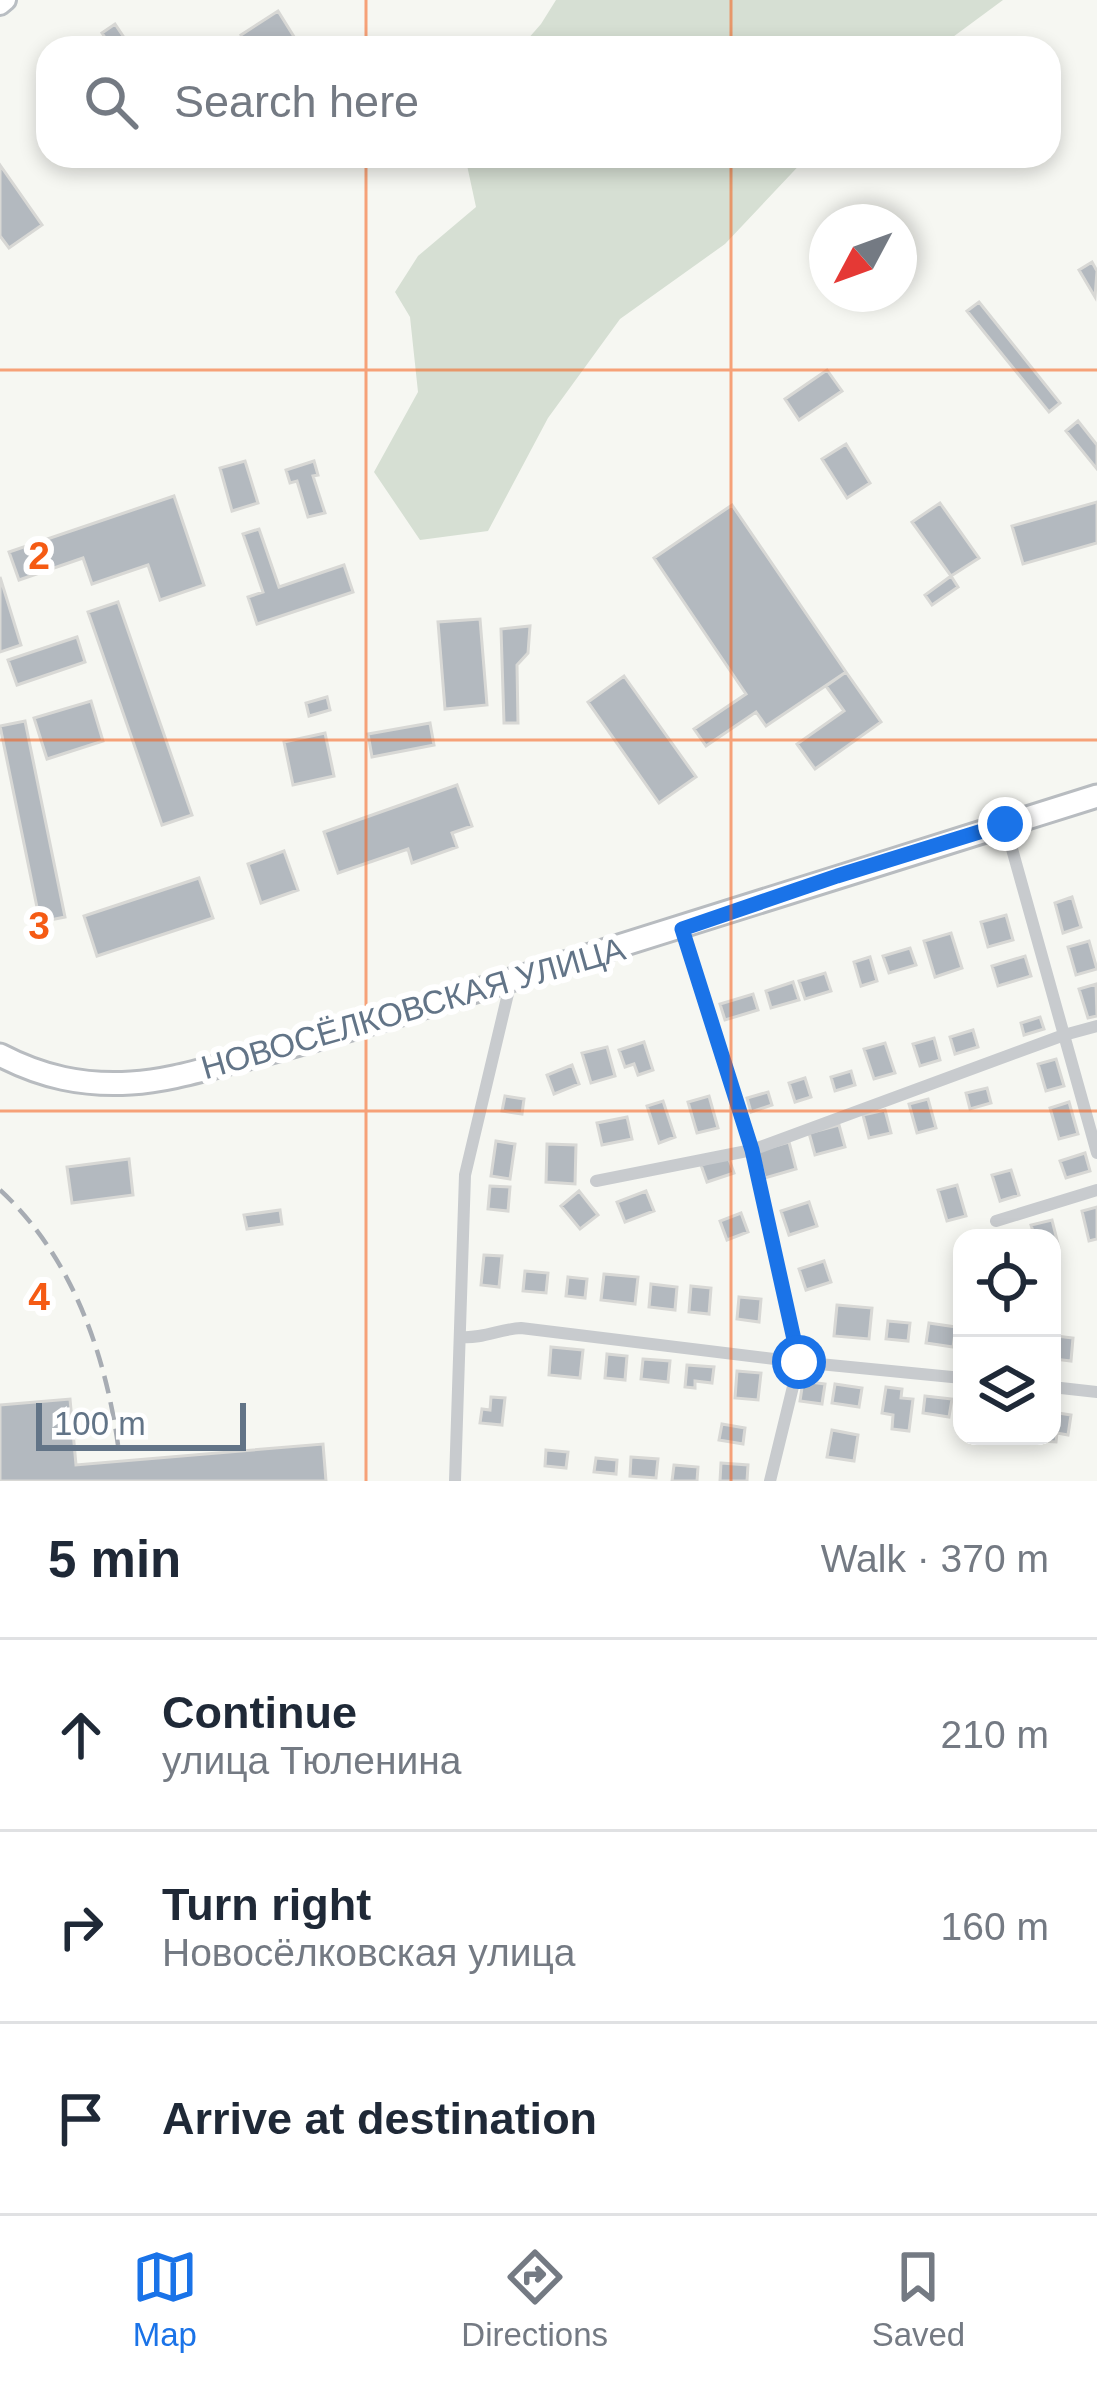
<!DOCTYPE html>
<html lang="en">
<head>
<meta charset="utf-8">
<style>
  :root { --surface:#fff; --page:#f2f2f3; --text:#1f2937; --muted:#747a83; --line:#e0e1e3; --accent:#1a73e8 }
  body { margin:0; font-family:Arial,sans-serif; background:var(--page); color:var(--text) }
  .controls { position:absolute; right:36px; bottom:36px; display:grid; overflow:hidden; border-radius:24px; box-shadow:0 6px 18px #0003 }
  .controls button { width:108px; height:108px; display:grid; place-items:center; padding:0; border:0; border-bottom:3px solid var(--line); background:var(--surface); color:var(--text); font:60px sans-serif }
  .compass { position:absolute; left:809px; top:204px; width:108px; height:108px; border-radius:50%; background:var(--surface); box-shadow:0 6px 18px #0003; rotate:229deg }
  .scale { position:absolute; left:36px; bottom:30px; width:210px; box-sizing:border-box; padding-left:12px; border:6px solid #627487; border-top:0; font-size:33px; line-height:42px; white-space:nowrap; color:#627487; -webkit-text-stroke:9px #fff; paint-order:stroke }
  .stop { position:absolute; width:36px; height:36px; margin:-27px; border:9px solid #1a73e8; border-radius:50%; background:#fff }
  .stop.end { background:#1a73e8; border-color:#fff; box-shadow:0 3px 12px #0008 }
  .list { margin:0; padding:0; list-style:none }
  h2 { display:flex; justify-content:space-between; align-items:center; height:156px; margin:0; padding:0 48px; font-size:51px }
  h2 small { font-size:39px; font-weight:400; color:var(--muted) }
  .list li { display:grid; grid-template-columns:78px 1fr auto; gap:36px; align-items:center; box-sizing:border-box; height:192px; padding:0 48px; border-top:3px solid var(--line) }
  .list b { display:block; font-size:45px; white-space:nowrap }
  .list p { margin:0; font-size:39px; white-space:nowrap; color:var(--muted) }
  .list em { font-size:39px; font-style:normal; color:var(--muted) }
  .icon { flex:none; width:66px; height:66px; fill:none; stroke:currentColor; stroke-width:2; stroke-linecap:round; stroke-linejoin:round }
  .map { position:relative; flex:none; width:1097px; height:1481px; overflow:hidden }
  .search { position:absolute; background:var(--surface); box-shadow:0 6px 18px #0003; left:36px; right:36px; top:36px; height:132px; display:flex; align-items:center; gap:30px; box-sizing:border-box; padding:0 42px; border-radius:36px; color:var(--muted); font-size:45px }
  .sheet { height:732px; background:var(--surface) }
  nav { display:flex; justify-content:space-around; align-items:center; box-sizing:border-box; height:168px; border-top:3px solid var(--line); background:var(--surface); font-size:33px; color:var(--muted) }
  nav a { display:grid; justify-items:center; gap:6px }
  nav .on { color:var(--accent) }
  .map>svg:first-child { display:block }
  .green { fill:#d6dfd3 }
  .building { fill:#b3b9bf; stroke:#d8d8d5; stroke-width:3 }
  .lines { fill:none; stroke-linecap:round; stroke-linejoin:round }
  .secondary-casing { stroke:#b9bec3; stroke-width:24 }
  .primary-casing { stroke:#b8bcc0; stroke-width:27 }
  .street { stroke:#c8cbce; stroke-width:12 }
  .secondary { stroke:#fff; stroke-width:18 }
  .primary { stroke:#fff; stroke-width:21 }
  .rail { stroke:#a7acb3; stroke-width:4.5; stroke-dasharray:18 9; stroke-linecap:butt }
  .route { stroke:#1a73e8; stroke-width:15 }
  .grid { fill:none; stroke:#f55b14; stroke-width:3; stroke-opacity:0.55 }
  .labels { text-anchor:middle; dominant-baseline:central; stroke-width:12; stroke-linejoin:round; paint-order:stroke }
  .street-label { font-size:33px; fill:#627487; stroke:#fff }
  .grid-label { font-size:39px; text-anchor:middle; font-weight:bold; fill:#f55b14; stroke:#fff; stroke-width:12; stroke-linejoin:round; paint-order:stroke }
</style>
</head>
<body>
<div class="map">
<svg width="1097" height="1481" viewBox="0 0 1097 1481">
  <rect width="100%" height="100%" fill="#f6f7f2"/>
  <!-- green -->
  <path class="green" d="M556,0H1003L938,48H520L541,24Z
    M465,156H808L725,244L620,319L548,418L488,531L420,540L374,472L418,392L410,317L395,292L418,256L476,207Z"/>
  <!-- building -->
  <path class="building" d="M278,11L301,48H249L241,35Z
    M115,24L131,48H112L102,33Z
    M0,165L42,225L9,248L0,236Z
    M1092,262L1097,271L1095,297L1079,270Z
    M979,302L1060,403L1049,412L967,311Z
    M827,370L842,391L799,420L785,399Z
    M1078,421L1097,445V469L1066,431Z
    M846,444L870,483L847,498L822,459Z
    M245,461L258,503L232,511L220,468Z
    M314,461L318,475L313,476L325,513L308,517L297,481L290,483L286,470Z
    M174,496L204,585L160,600L148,565L92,584L83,558L19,580L9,552Z
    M1097,502V543L1023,564L1012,526Z
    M940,503L979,558L951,576L912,522Z
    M732,505L846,672L766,726L756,712L706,746L694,729L746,694L654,558Z
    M259,529L279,587L344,565L353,592L257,624L248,597L263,592L243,534Z
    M951,576L958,587L932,605L925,595Z
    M0,577L21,645L0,652Z
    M118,602L192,815L162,825L88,612Z
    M480,619L487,705L445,709L438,622Z
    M530,626L528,653L517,665L518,723H504L501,629Z
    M77,637L85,662L17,685L8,660Z
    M846,672L881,722L815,769L797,744L844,711L826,686Z
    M624,676L696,777L659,803L588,702Z
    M327,697L330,710L309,716L306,703Z
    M91,701L103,741L47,759L34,718Z
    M25,721L65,917L40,922L0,726Z
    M430,723L434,745L372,757L368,734Z
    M325,733L334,776L293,785L284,742Z
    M457,785L472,826L452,833L457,847L412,863L408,849L338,873L324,832Z
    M284,851L298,890L261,903L248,864Z
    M199,878L213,918L97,956L84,916Z
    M1072,897L1081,927L1063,933L1055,903Z
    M1006,915L1013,940L988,947L981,922Z
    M951,933L962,968L935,977L924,941Z
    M1089,941L1097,969L1076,975L1068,947Z
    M910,948L916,965L889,973L883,956Z
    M1025,956L1031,976L998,986L992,966Z
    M870,957L877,981L861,986L854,962Z
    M825,973L831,991L805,999L799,981Z
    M793,982L799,1000L771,1008L766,991Z
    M1096,984L1097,1016L1088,1018L1079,989Z
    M753,994L758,1010L725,1020L720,1004Z
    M1040,1017L1044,1029L1024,1035L1021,1023Z
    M973,1030L978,1047L955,1054L950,1037Z
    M934,1038L940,1060L920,1066L913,1044Z
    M644,1042L653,1070L638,1075L634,1064L625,1067L619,1050Z
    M885,1043L895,1073L874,1079L864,1049Z
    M607,1047L615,1076L591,1083L582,1053Z
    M1056,1059L1064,1086L1046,1091L1038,1064Z
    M572,1065L579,1084L554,1094L547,1075Z
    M851,1071L855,1085L835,1091L831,1077Z
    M805,1078L811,1097L795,1102L789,1083Z
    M987,1088L991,1103L970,1109L966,1093Z
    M768,1092L772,1105L751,1112L747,1098Z
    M505,1096L524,1099L522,1114L502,1111Z
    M709,1096L718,1128L697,1133L688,1102Z
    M928,1099L936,1128L917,1133L909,1104Z
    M663,1101L675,1137L659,1143L647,1106Z
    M1069,1102L1078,1134L1059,1139L1050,1108Z
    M885,1110L891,1133L869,1138L863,1115Z
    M627,1117L632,1139L602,1145L597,1123Z
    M839,1125L845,1147L815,1155L809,1133Z
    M496,1141L515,1144L510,1179L491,1176Z
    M789,1142L796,1169L765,1178L757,1151Z
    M547,1144L576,1145L575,1184L546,1182Z
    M1085,1153L1090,1171L1066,1178L1060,1161Z
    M728,1156L734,1173L707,1182L701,1165Z
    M129,1159L133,1195L72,1203L67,1167Z
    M1011,1170L1019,1195L1000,1201L992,1175Z
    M957,1185L966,1216L947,1221L938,1190Z
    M490,1186L510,1187L508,1211L488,1209Z
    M579,1191L598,1215L580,1229L561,1206Z
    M646,1191L654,1211L625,1222L617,1202Z
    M809,1202L817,1226L789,1235L781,1211Z
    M1097,1207V1239L1089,1241L1082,1211Z
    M280,1210L282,1224L247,1229L244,1215Z
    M741,1213L748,1232L727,1240L720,1221Z
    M1052,1220L1059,1248L1052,1250V1238H1035L1031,1225Z
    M484,1255L502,1256L499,1287L481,1285Z
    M824,1261L831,1282L806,1290L799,1269Z
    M525,1271L548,1273L546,1293L523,1291Z
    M604,1274L638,1277L635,1304L601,1300Z
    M568,1277L587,1279L585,1298L566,1296Z
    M651,1284L677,1287L675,1310L649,1307Z
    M691,1286L711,1288L709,1314L689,1312Z
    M739,1297L761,1299L759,1322L737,1319Z
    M837,1305L872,1308L869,1339L834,1336Z
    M888,1321L910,1323L908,1341L886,1339Z
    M929,1323L956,1327L953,1347L926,1343Z
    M1056,1336L1073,1338L1071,1361L1054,1359Z
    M551,1347L583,1350L580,1378L549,1375Z
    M607,1354L627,1356L625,1380L605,1378Z
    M643,1359L670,1361L668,1382L641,1379Z
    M687,1365L714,1367L712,1383L695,1381V1388L685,1387Z
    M737,1371L761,1373L758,1400L735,1398Z
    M803,1381L825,1384L822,1404L800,1401Z
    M835,1384L862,1388L859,1407L832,1403Z
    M886,1387L902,1389L901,1398L913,1399L909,1431L892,1429L893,1415L882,1413Z
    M925,1396L952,1399L949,1417L923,1413Z
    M491,1397L505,1398L502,1425L480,1423L482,1409L490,1410Z
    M70,1399L76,1465L323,1444L326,1481H0V1405Z
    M1052,1412L1071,1415L1068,1435L1057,1433L1056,1442L1042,1441V1436H1052Z
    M722,1424L745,1428L743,1444L719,1440Z
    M832,1430L858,1435L854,1461L827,1457Z
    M546,1450L568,1452L566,1468L545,1466Z
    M631,1457L658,1459L656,1478L630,1476Z
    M596,1458L617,1460L616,1474L594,1472Z
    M721,1463L748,1465L747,1481H720Z
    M674,1465L698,1467L697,1481H672Z"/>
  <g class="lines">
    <!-- secondary casing -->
    <g class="secondary-casing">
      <path id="secondary" d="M0,5L6,0"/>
    </g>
    <!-- primary casing -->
    <g class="primary-casing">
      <path id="primary" d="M0,1055C42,1077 83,1086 131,1083C167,1081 202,1070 237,1061C308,1043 377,1021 447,1000C664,934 880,863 1097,796"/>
    </g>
    <!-- street -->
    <path class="street" d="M1005,824L1097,1153
      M682,929L752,1150L799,1362L770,1481
      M596,1181L752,1150L1064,1035L1097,1026
      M996,1221L1097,1190
      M461,1337C482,1339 500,1329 521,1328L799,1362L962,1378
      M1052,1387L1097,1392
      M455,1481L465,1175L511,981"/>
    <!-- secondary -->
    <use href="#secondary" class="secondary"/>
    <!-- primary -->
    <use href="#primary" class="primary"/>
    <!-- rail -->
    <path class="rail" d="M0,1190C71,1255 105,1352 118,1445"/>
  </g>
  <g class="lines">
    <!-- route -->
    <path class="route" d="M799,1362L752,1150L682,929L837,876L1005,824"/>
  </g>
  <!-- grid -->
  <path class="grid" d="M366,0V48M731,0V48M366,156V1481M731,156V1481M0,370H1097M0,740H1097M0,1111H1097"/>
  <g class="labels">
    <!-- street labels -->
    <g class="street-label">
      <text transform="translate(413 1008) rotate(-16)">НОВОСЁЛКОВСКАЯ УЛИЦА</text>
    </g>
  </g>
  <g class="grid-label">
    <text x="39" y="569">2</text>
    <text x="39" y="939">3</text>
    <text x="39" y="1310">4</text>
  </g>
</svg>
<div class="controls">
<button><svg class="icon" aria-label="locate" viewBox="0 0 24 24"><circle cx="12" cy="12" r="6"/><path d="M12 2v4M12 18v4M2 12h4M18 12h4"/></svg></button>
<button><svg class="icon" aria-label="layers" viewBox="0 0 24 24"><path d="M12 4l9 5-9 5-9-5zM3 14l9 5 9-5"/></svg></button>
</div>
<svg class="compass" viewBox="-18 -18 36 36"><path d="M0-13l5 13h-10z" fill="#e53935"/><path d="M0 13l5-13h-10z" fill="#747a83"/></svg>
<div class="scale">100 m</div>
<div class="stop" style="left:799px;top:1362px"></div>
<div class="stop end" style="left:1005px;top:824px"></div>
<div class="search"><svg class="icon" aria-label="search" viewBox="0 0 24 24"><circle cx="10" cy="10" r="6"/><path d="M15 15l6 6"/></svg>Search here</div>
</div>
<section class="sheet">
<h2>5 min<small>Walk · 370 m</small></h2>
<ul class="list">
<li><svg class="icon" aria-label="ahead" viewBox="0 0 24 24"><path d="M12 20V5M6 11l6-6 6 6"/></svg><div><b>Continue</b><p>улица Тюленина</p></div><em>210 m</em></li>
<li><svg class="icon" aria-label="right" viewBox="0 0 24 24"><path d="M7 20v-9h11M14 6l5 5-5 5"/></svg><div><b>Turn right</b><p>Новосёлковская улица</p></div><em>160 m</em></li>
<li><svg class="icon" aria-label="arrive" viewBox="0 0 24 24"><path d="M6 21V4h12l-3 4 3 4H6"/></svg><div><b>Arrive at destination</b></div></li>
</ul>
</section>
<nav>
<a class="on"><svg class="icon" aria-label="map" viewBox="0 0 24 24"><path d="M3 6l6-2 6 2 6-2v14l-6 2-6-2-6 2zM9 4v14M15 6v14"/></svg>Map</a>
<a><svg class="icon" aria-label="directions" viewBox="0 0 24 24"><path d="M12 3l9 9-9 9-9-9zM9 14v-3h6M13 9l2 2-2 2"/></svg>Directions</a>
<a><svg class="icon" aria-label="saved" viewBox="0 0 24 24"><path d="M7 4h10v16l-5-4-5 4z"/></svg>Saved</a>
</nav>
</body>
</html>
